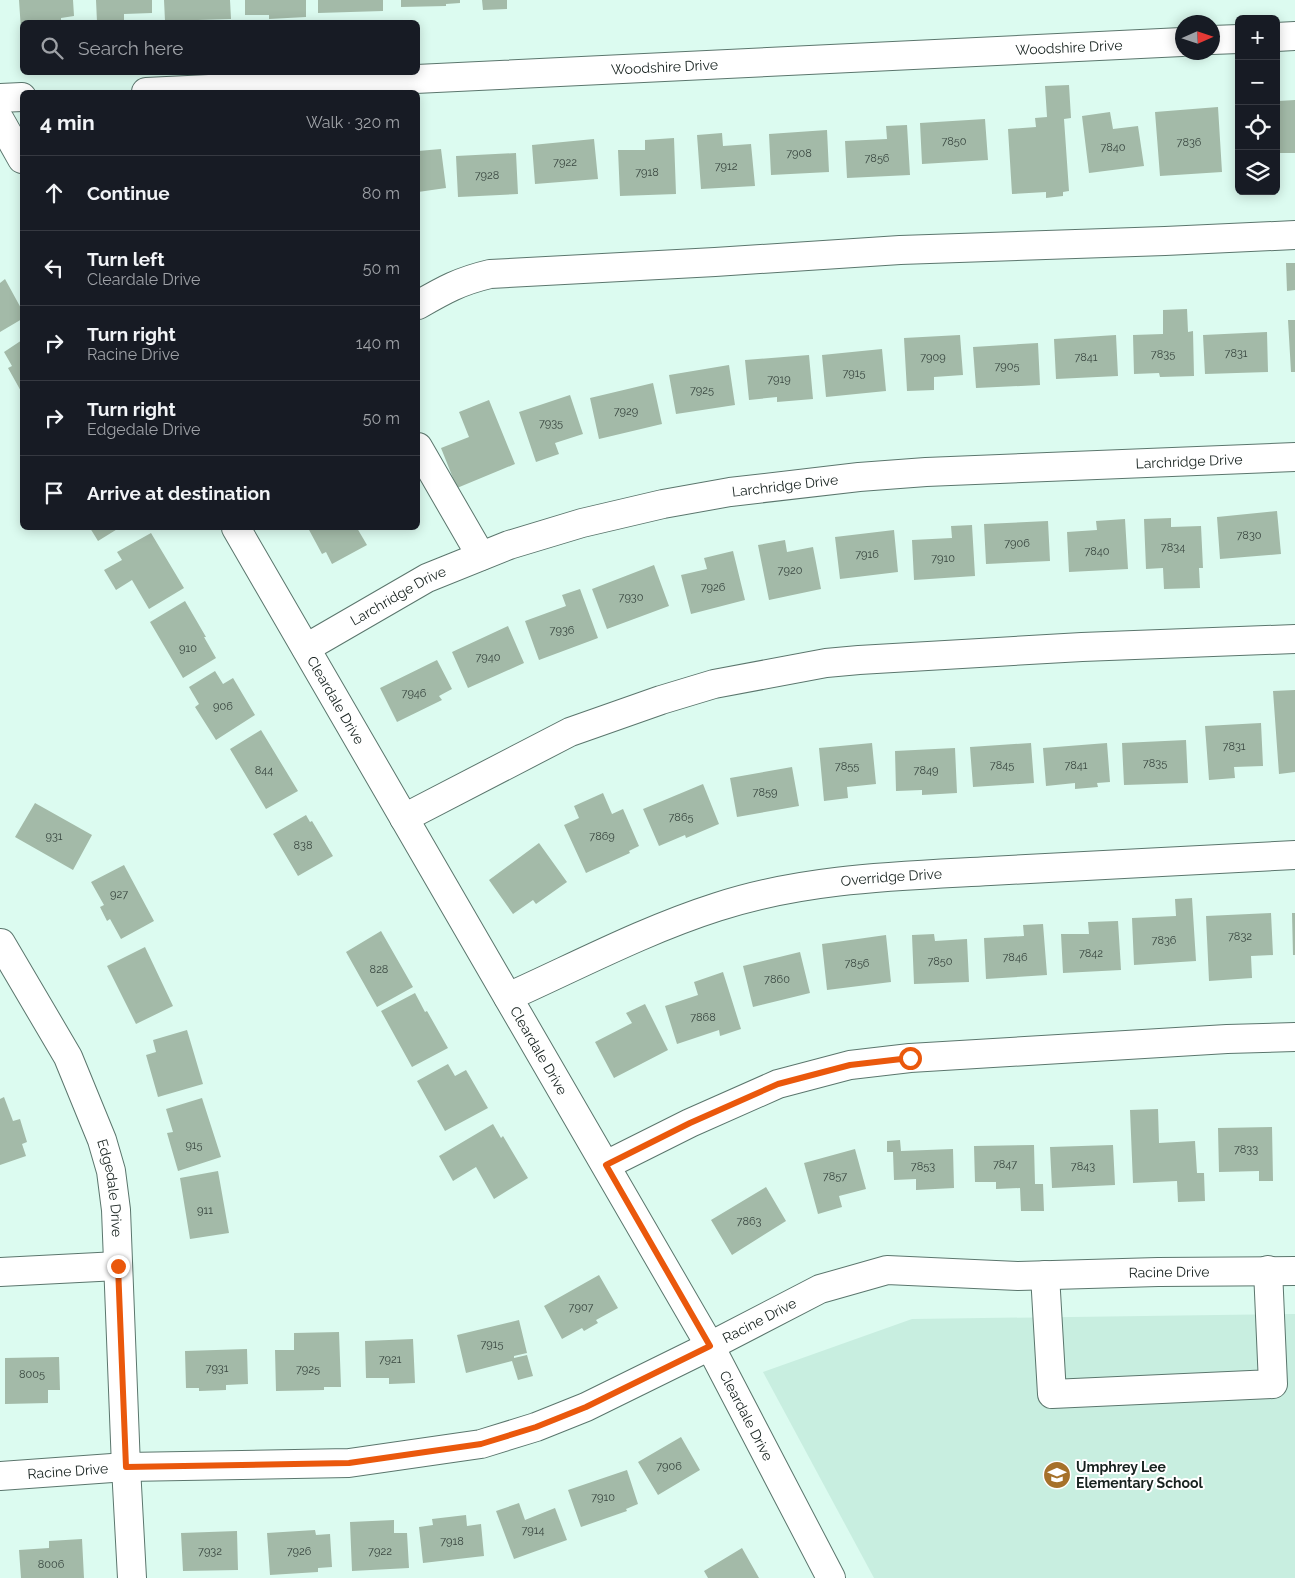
<!DOCTYPE html>
<html lang="en">
<head>
<meta charset="utf-8">
<style>
  :root { --surface:#171b24; --page:#242831; --text:#f1f3f6; --muted:#9ea1a6; --line:#363941 }
  body { margin:0; font-family:Raleway,sans-serif; background:var(--page); color:var(--text) }
  .controls { position:absolute; right:15px; top:15px; display:grid; overflow:hidden; border-radius:8px; box-shadow:0 2px 12px #0003 }
  .controls button { width:45px; height:45px; display:grid; place-items:center; padding:0; border:0; border-bottom:1px solid var(--line); background:var(--surface); color:var(--text); font:25px sans-serif }
  .compass { position:absolute; left:1175px; top:15px; width:45px; height:45px; border-radius:50%; background:var(--surface); box-shadow:0 2px 12px #0003; rotate:87deg }
  .stop { position:absolute; width:15px; height:15px; margin:-11px; border:4px solid #ea580c; border-radius:50%; background:#fff }
  .stop.end { background:#ea580c; border-color:#fff; box-shadow:0 1px 5px #0008 }
  .list { margin:0; padding:0; list-style:none }
  h2 { display:flex; justify-content:space-between; align-items:center; height:65px; margin:0; padding:0 20px; font-size:21px }
  h2 small { font-size:16px; font-weight:400; color:var(--muted) }
  .list li { display:grid; grid-template-columns:32px 1fr auto; gap:15px; align-items:center; box-sizing:border-box; height:75px; padding:0 20px; border-top:1px solid var(--line) }
  .list b { display:block; font-size:19px; white-space:nowrap }
  .list p { margin:0; font-size:16px; white-space:nowrap; color:var(--muted) }
  .list em { font-size:16px; font-style:normal; color:var(--muted) }
  .icon { flex:none; width:28px; height:28px; fill:none; stroke:currentColor; stroke-width:2; stroke-linecap:round; stroke-linejoin:round }
  .map { position:relative; flex:none; width:1295px; height:1578px; overflow:hidden }
  .search { position:absolute; background:var(--surface); box-shadow:0 2px 12px #0003; left:20px; top:20px; width:400px; height:55px; display:flex; align-items:center; gap:12px; box-sizing:border-box; padding:0 18px; border-radius:8px; color:var(--muted); font-size:19px }
  .panel { position:absolute; background:var(--surface); box-shadow:0 2px 12px #0003; left:20px; top:90px; width:400px; height:440px; border-radius:8px }
  .map>svg:first-child { display:block }
  .built { fill:#c8eee0 }
  .building { fill:#a3baa8 }
  .lines { fill:none; stroke-linecap:round; stroke-linejoin:round }
  .minor-casing { stroke:#5b766d; stroke-width:30 }
  .minor { stroke:#fff; stroke-width:28 }
  .route { stroke:#ea580c; stroke-width:6 }
  .labels { text-anchor:middle; dominant-baseline:central; stroke-width:4; stroke-linejoin:round; paint-order:stroke }
  .number-label { font-size:11px; fill:#3a4841 }
  .street-label { font-size:14px; fill:#17221f; stroke:#fff }
  .poi-label { font-size:14px; font-weight:bold; fill:#17221f; stroke:#fff; text-anchor:start }
</style>
</head>
<body>
<div class="map">
<svg width="1295" height="1578" viewBox="0 0 1295 1578">
  <rect width="100%" height="100%" fill="#dcfbf0"/>
  <!-- built -->
  <path class="built" d="M1295,1314V1578H874L763,1372L912,1319Z"/>
  <!-- building -->
  <path class="building" d="M19,0H73L74,16L61,18V22H22V30H21Z
    M96,0H152V13L124,14V22H97Z
    M164,0H230L231,19L165,21Z
    M245,0H306V17L269,19V15H245Z
    M318,0H383V11L318,13Z
    M401,0H460V3L446,4V6L401,7Z
    M482,0H507V9L483,10Z
    M1069,85L1071,118L1064,119L1069,191L1063,192V196L1046,198V192L1012,194L1008,129L1036,127L1035,118L1047,117L1045,86Z
    M1295,100V153H1276V112H1278V101Z
    M1218,107L1222,172L1160,176L1155,112Z
    M1110,112L1113,129L1138,126L1144,166L1089,173L1082,116Z
    M985,119L988,160L922,164L920,123Z
    M907,125L910,175L847,178L845,141L887,139L886,126Z
    M827,130L829,172L771,175L769,134Z
    M722,133L723,146L751,144L755,186L701,189L697,135Z
    M674,138L676,194L620,196L618,150H645V140Z
    M594,139L598,179L535,184L532,145Z
    M441,149L446,188L418,192V151Z
    M516,153L518,194L458,197L456,156Z
    M1286,263H1295V290L1287,291Z
    M5,279L22,310V319L0,332V283Z
    M1187,309L1188,332L1193,331L1194,376L1160,377L1159,373L1134,374L1133,335L1163,334V310Z
    M1288,320H1295V372H1291Z
    M1267,332L1268,372L1205,374L1203,335Z
    M960,335L963,375L934,377V390L907,391L904,338Z
    M1116,335L1118,376L1056,379L1054,339Z
    M22,340V393L8,368L12,366L4,352Z
    M1038,343L1040,385L976,388L973,347Z
    M882,349L886,391L826,397L822,355Z
    M809,355L813,399L777,402V397L749,400L745,360Z
    M729,365L735,405L676,414L669,375Z
    M653,383L662,424L599,439L590,398Z
    M570,395L583,434L555,443L559,454L536,462L519,412Z
    M489,400L515,464L457,488L441,448L469,437L459,412Z
    M1277,511L1281,554L1220,559L1217,517Z
    M1171,518V527L1201,526L1203,568H1199L1200,588L1164,589L1163,568L1146,569L1144,519Z
    M1125,519L1128,569L1069,572L1067,532L1097,530L1096,521Z
    M1048,521L1050,561L986,564L984,524Z
    M972,525L975,576L914,580L912,540L952,538L951,526Z
    M90,528H119L98,541Z
    M308,528H357L367,545L332,564L326,552L322,554Z
    M894,530L898,572L840,579L835,537Z
    M151,533L184,588L149,609L132,580L116,590L104,570L122,560L117,552Z
    M785,540L787,552L813,547L821,589L769,600L758,545Z
    M733,551L745,600L691,614L681,575L707,569L704,558Z
    M654,565L669,606L607,629L592,589Z
    M580,589L598,638L539,660L525,621L566,606L562,595Z
    M185,601L206,637H204L216,658L183,678L150,622Z
    M508,626L524,663L468,688L452,652Z
    M437,660L452,689L439,696L442,700L397,722L380,688Z
    M215,671L223,684L233,678L255,715L216,740L195,707L199,704L189,687Z
    M1295,690V772L1279,774L1273,691Z
    M1261,723L1263,766L1234,767L1235,778L1209,780L1205,726Z
    M261,730L298,791L266,809L230,749Z
    M1186,740L1188,783L1124,785L1122,743Z
    M872,743L876,784L847,787L848,798L824,801L819,748Z
    M1031,743L1034,783L973,787L970,747Z
    M1107,743L1110,782L1097,783L1098,787L1075,789V783L1046,786L1043,748Z
    M955,748L957,793L922,795V790L896,791L895,751Z
    M792,767L799,806L737,817L730,778Z
    M703,784L719,824L686,838L685,835L659,846L643,809Z
    M603,793L612,814L623,809L639,846L629,851L630,853L586,873L564,825L579,818L574,806Z
    M35,803L92,835L73,870L15,837Z
    M306,815L310,822L312,821L333,856L298,876L273,834Z
    M539,843L567,882L536,904L533,900L513,914L489,880Z
    M124,865L154,921L121,939L110,919L107,921L100,907L104,905L91,882Z
    M1192,898L1196,961L1134,965L1132,918L1176,916L1175,899Z
    M1271,913L1273,955L1251,956L1252,978L1209,981L1206,916Z
    M1292,913H1295V955H1293Z
    M1118,921L1121,970L1063,973L1061,934H1089L1088,922Z
    M1043,924L1047,975L986,979L984,938L1024,936L1023,925Z
    M381,931L413,987L377,1007L346,952Z
    M934,934L935,941L967,939L969,982L914,984L912,935Z
    M886,935L891,982L827,990L822,944Z
    M145,947L173,1006L136,1024L107,966Z
    M800,952L810,993L753,1007L743,966Z
    M723,972L741,1029L720,1036L719,1030L677,1044L665,1006L698,995L694,982Z
    M415,993L425,1012L427,1011L448,1048L412,1067L381,1011Z
    M645,1004L668,1050L614,1078L595,1042L632,1023L626,1013Z
    M187,1030L203,1084L158,1097L146,1055L156,1052L153,1040Z
    M448,1064L455,1076L466,1070L488,1108L445,1131L417,1081Z
    M4,1097L13,1121L20,1119L27,1142L22,1144L26,1156L0,1165V1099Z
    M202,1098L221,1157L178,1171L167,1133L173,1132L166,1109Z
    M1158,1109L1159,1143L1195,1141L1197,1173H1204L1205,1201L1178,1202L1177,1181L1133,1183L1130,1110Z
    M493,1124L501,1138L503,1136L528,1178L494,1199L476,1167L453,1181L439,1156Z
    M1272,1127L1273,1181H1259V1171L1219,1172L1218,1128Z
    M900,1140L901,1151L953,1149L954,1188L916,1190V1179L894,1180L893,1152H887V1141Z
    M1034,1145L1035,1184H1043L1044,1211H1021L1020,1188L996,1189V1182H975L974,1146Z
    M1113,1145L1115,1185L1052,1188L1050,1147Z
    M855,1149L866,1189L839,1196L842,1207L818,1214L804,1163Z
    M218,1171L229,1233L190,1239L180,1178Z
    M766,1187L786,1221L732,1255L711,1220Z
    M599,1275L618,1308L596,1320L598,1323L584,1331L582,1328L562,1339L544,1306Z
    M519,1320L527,1353L514,1356V1358L527,1355L533,1376L518,1380L512,1361L466,1373L457,1335Z
    M339,1332L341,1387H324V1390L276,1391L275,1350H294V1333Z
    M413,1339L415,1383L389,1384V1378H366L365,1341Z
    M247,1349L248,1384L226,1385V1390L199,1391V1388H186L185,1351Z
    M59,1357L60,1390H48V1403L5,1404V1358Z
    M681,1437L700,1470L658,1495L638,1462Z
    M627,1470L638,1504L626,1509L627,1511L581,1527L568,1490Z
    M519,1503L525,1520L555,1508L567,1540L514,1559L496,1511Z
    M466,1515L467,1526L481,1524L484,1556L423,1563L419,1527L433,1525L432,1519Z
    M394,1520V1533H407L409,1568L352,1571L350,1522Z
    M315,1530L316,1535L330,1534L332,1567L318,1568V1572L270,1575L267,1533Z
    M237,1531L238,1570L183,1571L181,1533Z
    M82,1539L84,1578H21L19,1550L49,1548V1541Z
    M742,1548L759,1578H708L704,1571Z"/>
  <g class="lines">
    <!-- minor casing -->
    <g class="minor-casing">
      <g id="minor">
        <path d="M1276,37L1295,36"/>
        <path d="M1212,40L1239,39"/>
        <path id="s1" d="M146,92L1182,42"/>
        <path d="M0,98L22,97"/>
        <path d="M0,120L22,159"/>
        <path d="M418,305C444,290 460,281 490,274L715,262L900,250L1165,241L1295,235"/>
        <path d="M418,447L481,556"/>
        <path id="s2" d="M236,528L710,1346L831,1578"/>
        <path id="s3" d="M306,648L427,578L509,545L582,523L663,504L730,492L859,477L926,472L1295,457"/>
        <path d="M404,818L570,732L661,700L714,684L826,663L859,660L1082,647L1295,639"/>
        <path id="s4" d="M1,943L68,1057L102,1140L111,1171L116,1210L126,1467L132,1578"/>
        <path id="s5" d="M508,997C577,966 645,930 717,907C805,878 899,876 990,871C1092,866 1193,860 1295,855"/>
        <path d="M606,1165L690,1123L778,1084L850,1065L910,1058L1227,1039L1295,1037"/>
        <path d="M0,1272L118,1266"/>
        <path d="M1045,1275L1052,1394L1273,1384L1268,1270"/>
        <path id="s6" d="M0,1476L126,1467L349,1463L481,1444L536,1427L586,1407L710,1346L820,1289L887,1270L1018,1276L1158,1272L1295,1271"/>
      </g>
    </g>
    <!-- minor -->
    <use href="#minor" class="minor"/>
  </g>
  <g class="lines">
    <!-- route -->
    <path class="route" d="M118,1266L126,1467L349,1463L481,1444L536,1427L586,1407L710,1346L606,1165L690,1123L778,1084L850,1065L910,1058"/>
  </g>
  <!-- icons -->
  <defs>
    <g id="school-disc" transform="scale(1.4375)"><circle r="9.5" fill="#a6712a" stroke="#fff"/><path d="M0-5L7-2L0 1L-7-2ZM-4 1L0 2.5L4 1V4Q0 6-4 4Z" fill="#fff"/></g>
  </defs>
  <g fill-rule="evenodd">
    <use href="#school-disc" x="1057" y="1475"/>
  </g>
  <g class="labels">
    <!-- number labels -->
    <g class="number-label">
      <text x="954" y="141">7850</text>
      <text x="1189" y="142">7836</text>
      <text x="1113" y="147">7840</text>
      <text x="799" y="153">7908</text>
      <text x="877" y="158">7856</text>
      <text x="565" y="162">7922</text>
      <text x="726" y="166">7912</text>
      <text x="647" y="172">7918</text>
      <text x="487" y="175">7928</text>
      <text x="1236" y="353">7831</text>
      <text x="1163" y="354">7835</text>
      <text x="933" y="357">7909</text>
      <text x="1086" y="357">7841</text>
      <text x="1007" y="366">7905</text>
      <text x="854" y="373">7915</text>
      <text x="779" y="379">7919</text>
      <text x="702" y="390">7925</text>
      <text x="626" y="411">7929</text>
      <text x="551" y="423">7935</text>
      <text x="1249" y="535">7830</text>
      <text x="1017" y="543">7906</text>
      <text x="1173" y="547">7834</text>
      <text x="1097" y="551">7840</text>
      <text x="867" y="554">7916</text>
      <text x="943" y="558">7910</text>
      <text x="790" y="570">7920</text>
      <text x="713" y="587">7926</text>
      <text x="631" y="597">7930</text>
      <text x="562" y="630">7936</text>
      <text x="188" y="648">910</text>
      <text x="488" y="657">7940</text>
      <text x="414" y="693">7946</text>
      <text x="223" y="706">906</text>
      <text x="1234" y="746">7831</text>
      <text x="1155" y="763">7835</text>
      <text x="1002" y="765">7845</text>
      <text x="1076" y="765">7841</text>
      <text x="847" y="766">7855</text>
      <text x="264" y="770">844</text>
      <text x="926" y="770">7849</text>
      <text x="765" y="792">7859</text>
      <text x="681" y="817">7865</text>
      <text x="54" y="836">931</text>
      <text x="602" y="836">7869</text>
      <text x="303" y="845">838</text>
      <text x="119" y="894">927</text>
      <text x="1240" y="936">7832</text>
      <text x="1164" y="940">7836</text>
      <text x="1091" y="953">7842</text>
      <text x="1015" y="957">7846</text>
      <text x="940" y="961">7850</text>
      <text x="857" y="963">7856</text>
      <text x="379" y="969">828</text>
      <text x="777" y="979">7860</text>
      <text x="703" y="1017">7868</text>
      <text x="194" y="1145">915</text>
      <text x="1246" y="1149">7833</text>
      <text x="1005" y="1164">7847</text>
      <text x="923" y="1166">7853</text>
      <text x="1083" y="1166">7843</text>
      <text x="835" y="1176">7857</text>
      <text x="205" y="1210">911</text>
      <text x="749" y="1221">7863</text>
      <text x="581" y="1307">7907</text>
      <text x="492" y="1344">7915</text>
      <text x="390" y="1359">7921</text>
      <text x="217" y="1368">7931</text>
      <text x="308" y="1369">7925</text>
      <text x="32" y="1374">8005</text>
      <text x="669" y="1466">7906</text>
      <text x="603" y="1497">7910</text>
      <text x="533" y="1530">7914</text>
      <text x="452" y="1541">7918</text>
      <text x="210" y="1551">7932</text>
      <text x="299" y="1551">7926</text>
      <text x="380" y="1551">7922</text>
      <text x="51" y="1564">8006</text>
    </g>
    <!-- street labels -->
    <g class="street-label">
      <text stroke="none"><textPath href="#s1" startOffset="924">Woodshire Drive</textPath></text>
      <text stroke="none"><textPath href="#s1" startOffset="519">Woodshire Drive</textPath></text>
      <text stroke="none"><textPath href="#s3" startOffset="916">Larchridge Drive</textPath></text>
      <text stroke="none"><textPath href="#s3" startOffset="511">Larchridge Drive</textPath></text>
      <text stroke="none"><textPath href="#s3" startOffset="106">Larchridge Drive</textPath></text>
      <text stroke="none"><textPath href="#s2" startOffset="199">Cleardale Drive</textPath></text>
      <text stroke="none"><textPath href="#s5" startOffset="405">Overridge Drive</textPath></text>
      <text stroke="none"><textPath href="#s2" startOffset="604">Cleardale Drive</textPath></text>
      <text stroke="none"><textPath href="#s4" startOffset="271">Edgedale Drive</textPath></text>
      <text stroke="none"><textPath href="#s6" startOffset="1208">Racine Drive</textPath></text>
      <text stroke="none"><textPath href="#s6" startOffset="788">Racine Drive</textPath></text>
      <text stroke="none"><textPath href="#s2" startOffset="1024">Cleardale Drive</textPath></text>
      <text stroke="none"><textPath href="#s6" startOffset="68">Racine Drive</textPath></text>
    </g>
    <!-- poi labels -->
    <g class="poi-label">
      <text x="1076" y="1467">Umphrey Lee<tspan x="1076" dy="16">Elementary School</tspan></text>
    </g>
  </g>
</svg>
<div class="controls">
<button>+</button>
<button>−</button>
<button><svg class="icon" aria-label="locate" viewBox="0 0 24 24"><circle cx="12" cy="12" r="6"/><path d="M12 2v4M12 18v4M2 12h4M18 12h4"/></svg></button>
<button><svg class="icon" aria-label="layers" viewBox="0 0 24 24"><path d="M12 4l9 5-9 5-9-5zM3 14l9 5 9-5"/></svg></button>
</div>
<svg class="compass" viewBox="-18 -18 36 36"><path d="M0-13l5 13h-10z" fill="#e53935"/><path d="M0 13l5-13h-10z" fill="#9ea1a6"/></svg>
<div class="stop" style="left:910px;top:1058px"></div>
<div class="stop end" style="left:118px;top:1266px"></div>
<div class="search"><svg class="icon" aria-label="search" viewBox="0 0 24 24"><circle cx="10" cy="10" r="6"/><path d="M15 15l6 6"/></svg>Search here</div>
<section class="panel">
<h2>4 min<small>Walk · 320 m</small></h2>
<ul class="list">
<li><svg class="icon" aria-label="ahead" viewBox="0 0 24 24"><path d="M12 20V5M6 11l6-6 6 6"/></svg><div><b>Continue</b></div><em>80 m</em></li>
<li><svg class="icon" aria-label="left" viewBox="0 0 24 24"><path d="M17 20v-9H6M10 6l-5 5 5 5"/></svg><div><b>Turn left</b><p>Cleardale Drive</p></div><em>50 m</em></li>
<li><svg class="icon" aria-label="right" viewBox="0 0 24 24"><path d="M7 20v-9h11M14 6l5 5-5 5"/></svg><div><b>Turn right</b><p>Racine Drive</p></div><em>140 m</em></li>
<li><svg class="icon" aria-label="right" viewBox="0 0 24 24"><path d="M7 20v-9h11M14 6l5 5-5 5"/></svg><div><b>Turn right</b><p>Edgedale Drive</p></div><em>50 m</em></li>
<li><svg class="icon" aria-label="arrive" viewBox="0 0 24 24"><path d="M6 21V4h12l-3 4 3 4H6"/></svg><div><b>Arrive at destination</b></div></li>
</ul>
</section>
</div>
</body>
</html>
